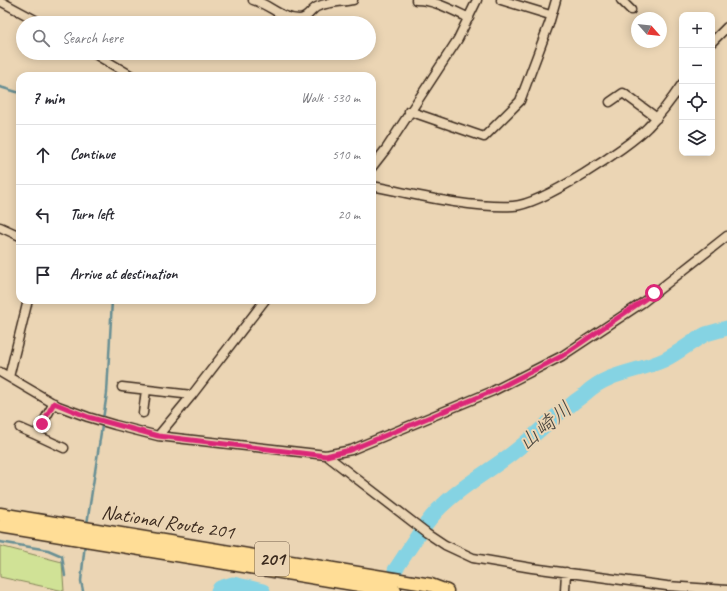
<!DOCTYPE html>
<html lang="en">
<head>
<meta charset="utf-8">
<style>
  :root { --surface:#fff; --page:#f2f2f3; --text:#2b2b33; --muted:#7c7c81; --line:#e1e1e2 }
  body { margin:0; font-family:Caveat,"Klee One",sans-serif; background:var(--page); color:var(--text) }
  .controls { position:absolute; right:12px; top:12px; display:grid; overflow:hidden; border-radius:8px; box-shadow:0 2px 10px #0003 }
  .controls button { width:36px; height:36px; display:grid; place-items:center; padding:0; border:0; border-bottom:1px solid var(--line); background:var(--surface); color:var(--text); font:20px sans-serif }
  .compass { position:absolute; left:631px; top:12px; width:36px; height:36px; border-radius:50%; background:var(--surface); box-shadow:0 2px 10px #0003; rotate:117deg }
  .stop { position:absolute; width:12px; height:12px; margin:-9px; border:3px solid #db2777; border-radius:50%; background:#fff }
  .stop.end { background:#db2777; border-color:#fff; box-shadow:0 1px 4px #0008 }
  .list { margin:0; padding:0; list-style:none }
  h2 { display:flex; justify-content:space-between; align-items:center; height:52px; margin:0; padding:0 16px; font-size:17px }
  h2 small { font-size:13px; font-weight:400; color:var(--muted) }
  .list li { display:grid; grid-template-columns:26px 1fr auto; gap:12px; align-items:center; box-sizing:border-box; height:60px; padding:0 16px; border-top:1px solid var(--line) }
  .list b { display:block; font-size:15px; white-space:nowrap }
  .list em { font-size:13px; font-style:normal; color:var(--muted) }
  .icon { flex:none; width:22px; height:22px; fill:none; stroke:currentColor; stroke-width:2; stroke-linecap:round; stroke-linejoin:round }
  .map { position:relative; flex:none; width:727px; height:591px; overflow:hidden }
  .search { position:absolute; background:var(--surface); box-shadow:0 2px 10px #0003; left:16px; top:16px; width:360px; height:44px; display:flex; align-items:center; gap:10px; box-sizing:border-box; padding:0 14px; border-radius:22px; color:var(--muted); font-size:15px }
  .panel { position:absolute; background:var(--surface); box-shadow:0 2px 10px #0003; left:16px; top:72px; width:360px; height:232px; border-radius:12px }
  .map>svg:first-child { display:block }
  .green { fill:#d0e296; stroke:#86865a }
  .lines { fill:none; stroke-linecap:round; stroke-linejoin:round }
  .stream { stroke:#678f94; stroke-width:2.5 }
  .river { stroke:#85d3e3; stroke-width:15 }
  .minor-casing { stroke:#3b2a1e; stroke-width:11 }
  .highway-casing { stroke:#3b2a1e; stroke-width:15 }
  .minor { stroke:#ebd5b4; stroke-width:8 }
  .highway { stroke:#ffdd96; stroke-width:12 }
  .route { stroke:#db2777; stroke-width:5 }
  .labels { text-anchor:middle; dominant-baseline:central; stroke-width:4; stroke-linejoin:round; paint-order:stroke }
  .shield { fill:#ebd5b4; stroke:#705d4b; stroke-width:1 }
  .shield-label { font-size:19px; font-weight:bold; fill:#3b2a1e }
  .street-label { font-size:20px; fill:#3b2a1e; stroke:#ebd5b4 }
  .water-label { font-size:21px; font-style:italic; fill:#46433c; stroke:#ebd5b4 }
</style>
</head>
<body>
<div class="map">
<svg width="727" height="591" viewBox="0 0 727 591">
  <rect width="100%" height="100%" fill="#ebd5b4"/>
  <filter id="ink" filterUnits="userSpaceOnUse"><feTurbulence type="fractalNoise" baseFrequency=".025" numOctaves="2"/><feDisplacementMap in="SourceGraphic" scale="8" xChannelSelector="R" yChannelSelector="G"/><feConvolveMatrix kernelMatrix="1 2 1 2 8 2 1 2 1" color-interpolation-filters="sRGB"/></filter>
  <g filter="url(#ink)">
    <!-- green -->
    <path class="green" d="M0,546L62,562L64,591L0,577Z"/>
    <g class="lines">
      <!-- stream -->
      <path class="stream" d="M0,87L20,93
        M87,524L107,393L112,300
        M0,542L48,550L62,556L65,576
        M83,591L81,581L85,543"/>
      <!-- river -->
      <path class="river" d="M395,570C411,547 425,520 446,502C465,484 489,471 510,455C530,440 548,422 568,406H570C575,400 581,398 586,393C608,372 638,372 664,360C679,353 692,341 706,334C713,332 720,330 727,328
        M218,591L220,588L233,584L263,591"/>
      <!-- minor casing -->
      <g class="minor-casing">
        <path id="minor" d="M253,0C269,4 281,19 299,19C309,19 311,8 319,6C329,2 342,2 353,0
          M416,0C435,0 452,10 469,18
          M501,0L550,15
          M621,0L631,10
          M0,1L41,23
          M712,42L727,27
          M93,53L132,76
          M610,102L623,93L657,118
          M409,111L484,137L520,101L549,24L556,0
          M372,167L386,149L458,39L477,0
          M372,186C418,195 466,208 513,206C541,205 628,148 648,127C661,114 672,99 682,84
          M0,227L20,236
          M0,372L58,406L88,417L115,425L158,436L326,455L351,450L493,391L562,356L642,303L727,236
          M9,377L28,300
          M122,387L192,395
          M54,403L36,435L64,448
          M143,413L146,390
          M20,428L36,435
          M158,436L192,395L265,300
          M326,455L427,533L445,545L473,558L532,568L667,586L727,590
          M565,591L566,572"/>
      </g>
      <!-- highway casing -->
      <g class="highway-casing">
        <path id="highway" d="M0,514L431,585L447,591
          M0,526L395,591"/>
      </g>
      <!-- minor -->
      <use href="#minor" class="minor"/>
      <!-- highway -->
      <use href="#highway" class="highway"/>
    </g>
  </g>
  <g class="lines" filter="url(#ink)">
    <!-- route -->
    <path class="route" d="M42,424L54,403L88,417L158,436L326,456L350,450L493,391L562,356L654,293"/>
  </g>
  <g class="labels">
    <!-- shield labels -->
    <rect class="shield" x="255" y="542" width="34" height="34" rx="3"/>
    <g class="shield-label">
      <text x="272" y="559">201</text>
    </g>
    <!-- street labels -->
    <g class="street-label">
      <text transform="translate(168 522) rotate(9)">National Route 201</text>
    </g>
    <!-- water labels -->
    <g class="water-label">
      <text transform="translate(545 426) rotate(-40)">山崎川</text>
    </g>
  </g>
</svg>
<div class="controls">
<button>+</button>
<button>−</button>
<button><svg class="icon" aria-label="locate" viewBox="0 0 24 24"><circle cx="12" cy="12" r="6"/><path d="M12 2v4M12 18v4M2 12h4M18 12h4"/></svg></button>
<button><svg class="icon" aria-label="layers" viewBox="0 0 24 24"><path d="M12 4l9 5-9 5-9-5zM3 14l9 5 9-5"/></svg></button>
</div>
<svg class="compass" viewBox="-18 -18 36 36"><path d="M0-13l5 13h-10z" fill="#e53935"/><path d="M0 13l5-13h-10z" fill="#7c7c81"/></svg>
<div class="stop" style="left:654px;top:293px"></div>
<div class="stop end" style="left:42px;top:424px"></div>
<div class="search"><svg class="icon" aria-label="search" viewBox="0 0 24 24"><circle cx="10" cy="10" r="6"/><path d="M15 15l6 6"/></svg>Search here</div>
<section class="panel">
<h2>7 min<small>Walk · 530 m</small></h2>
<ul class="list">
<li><svg class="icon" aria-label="ahead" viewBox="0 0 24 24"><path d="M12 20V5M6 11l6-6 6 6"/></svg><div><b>Continue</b></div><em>510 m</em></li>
<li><svg class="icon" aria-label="left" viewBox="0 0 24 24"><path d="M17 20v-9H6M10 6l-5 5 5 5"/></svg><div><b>Turn left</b></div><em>20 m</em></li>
<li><svg class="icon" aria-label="arrive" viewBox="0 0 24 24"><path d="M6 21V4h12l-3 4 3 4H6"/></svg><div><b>Arrive at destination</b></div></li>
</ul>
</section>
</div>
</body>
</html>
